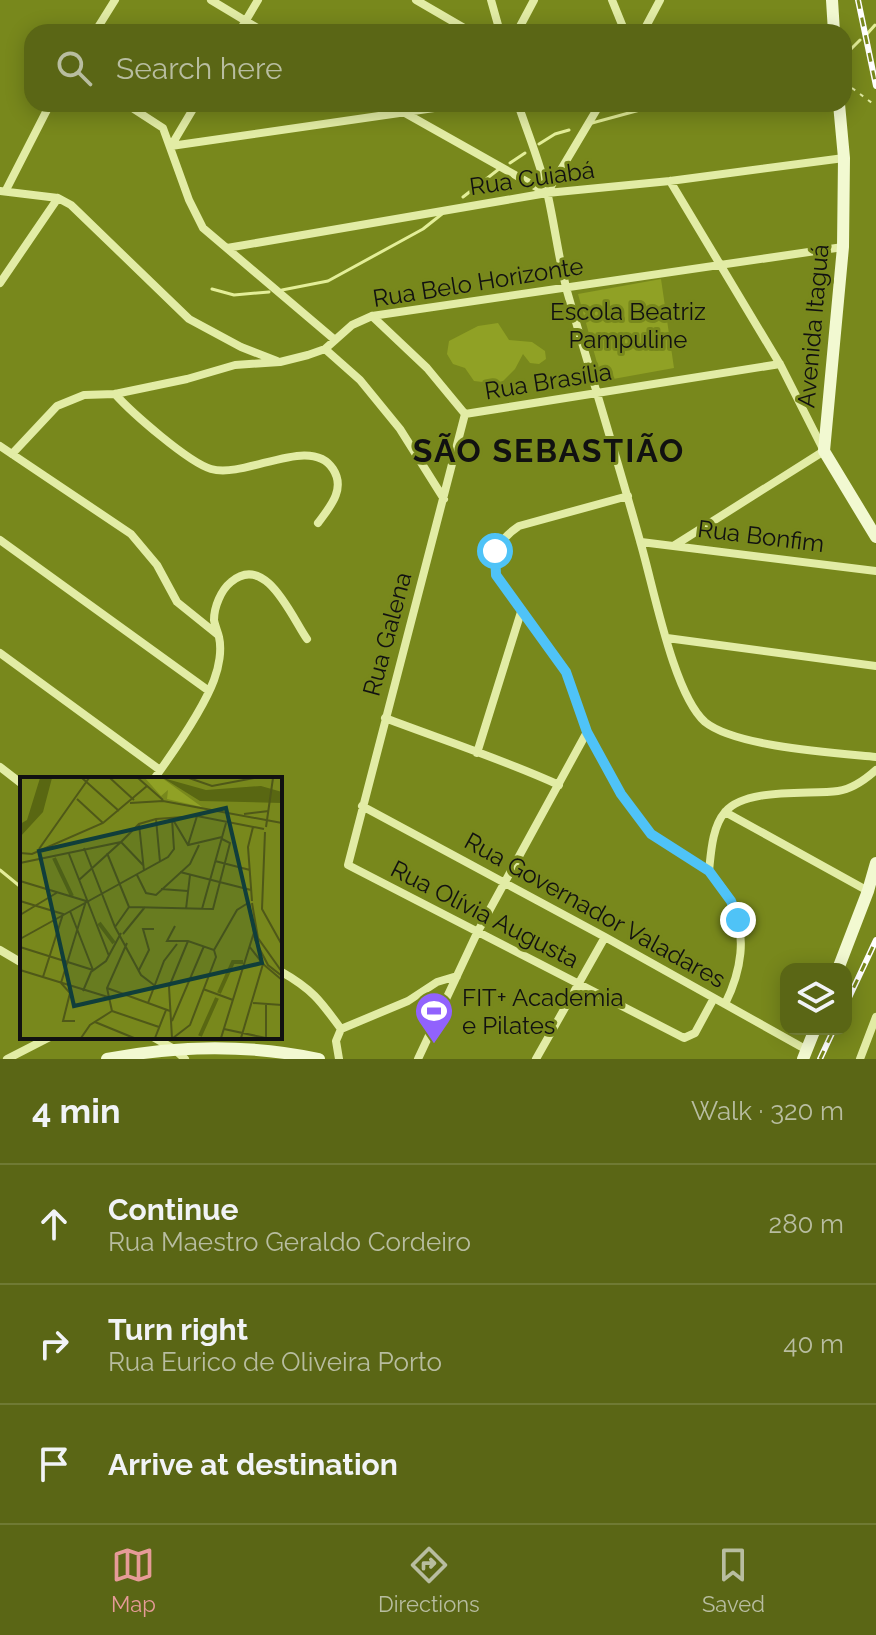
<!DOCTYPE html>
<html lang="en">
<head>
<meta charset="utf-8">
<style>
  :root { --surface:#5a6615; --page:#606c1e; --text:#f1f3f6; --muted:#b8bda0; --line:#6f7a34; --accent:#e69b98 }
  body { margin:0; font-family:Raleway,sans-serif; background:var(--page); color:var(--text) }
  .controls { position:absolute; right:24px; bottom:24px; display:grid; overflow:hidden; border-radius:16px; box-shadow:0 4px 20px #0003 }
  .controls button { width:72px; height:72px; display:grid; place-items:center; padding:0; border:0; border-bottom:2px solid var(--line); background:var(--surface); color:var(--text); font:40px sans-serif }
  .stop { position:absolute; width:24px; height:24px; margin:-18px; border:6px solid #4fc3f7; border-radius:50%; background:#fff }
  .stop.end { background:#4fc3f7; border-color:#fff; box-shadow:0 2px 8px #0008 }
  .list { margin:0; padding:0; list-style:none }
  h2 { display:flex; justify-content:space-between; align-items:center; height:104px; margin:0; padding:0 32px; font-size:34px }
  h2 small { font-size:26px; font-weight:400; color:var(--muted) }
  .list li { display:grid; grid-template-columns:52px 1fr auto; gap:24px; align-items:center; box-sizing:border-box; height:120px; padding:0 32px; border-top:2px solid var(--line) }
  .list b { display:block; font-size:30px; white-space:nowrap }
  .list p { margin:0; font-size:26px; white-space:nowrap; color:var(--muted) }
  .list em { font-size:26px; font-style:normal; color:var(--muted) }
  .icon { flex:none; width:44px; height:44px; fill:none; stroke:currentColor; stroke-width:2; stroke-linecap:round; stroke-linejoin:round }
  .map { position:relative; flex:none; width:876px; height:1059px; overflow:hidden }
  .search { position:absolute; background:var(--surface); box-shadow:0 4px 20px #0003; left:24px; right:24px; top:24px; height:88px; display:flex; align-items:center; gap:20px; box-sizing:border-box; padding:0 28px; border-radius:24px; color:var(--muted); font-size:30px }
  .sheet { height:464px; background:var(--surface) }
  nav { display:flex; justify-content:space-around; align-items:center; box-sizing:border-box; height:112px; border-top:2px solid var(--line); background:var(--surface); font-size:22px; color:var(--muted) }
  nav a { display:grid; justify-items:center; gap:4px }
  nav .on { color:var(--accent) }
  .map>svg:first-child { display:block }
  .green { fill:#90a125 }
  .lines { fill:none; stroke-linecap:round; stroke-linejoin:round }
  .stream { stroke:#e3ee98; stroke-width:3 }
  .path { stroke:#e2eca5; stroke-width:2; stroke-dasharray:4 6; stroke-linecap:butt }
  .street { stroke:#e2eca5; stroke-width:8 }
  .secondary { stroke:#f2f9d1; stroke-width:12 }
  .rail-casing { stroke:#fff; stroke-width:6 }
  .rail { stroke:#78881c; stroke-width:3; stroke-dasharray:9; stroke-linecap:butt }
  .route { stroke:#4fc3f7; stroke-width:10 }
  .labels { text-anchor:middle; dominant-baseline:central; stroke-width:6; stroke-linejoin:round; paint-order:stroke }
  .street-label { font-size:24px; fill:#111; stroke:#78881c }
  .park-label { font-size:24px; fill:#111; stroke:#78881c }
  .poi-label { font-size:24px; fill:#111; stroke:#78881c; text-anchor:start }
  .district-label { font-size:32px; font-weight:bold; letter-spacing:2px; fill:#111; stroke:#78881c }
  .inset-river { fill:none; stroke:#596712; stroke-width:4 }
  .inset-road { fill:none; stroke:#4f5818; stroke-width:2 }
  .view { fill:#103e3b; fill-opacity:0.15; stroke:#103e3b; stroke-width:4 }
  .inset-edge { fill:none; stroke:#111; stroke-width:4 }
</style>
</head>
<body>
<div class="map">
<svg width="876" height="1059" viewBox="0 0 876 1059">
  <rect width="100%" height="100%" fill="#78881c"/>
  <!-- green -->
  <path class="green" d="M661,279L674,368L602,381L578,294Z
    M498,323L509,340L532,342L545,351L546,359L539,364L530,363L523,354L515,369L500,384L474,381L465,368L453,364L447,354L449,341L478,326Z"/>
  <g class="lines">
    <!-- stream -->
    <path class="stream" d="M867,34L875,25
      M845,55L860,40
      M592,123L662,104
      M539,144L555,134L569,130
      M510,163L525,153
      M463,197L499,169
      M212,289L234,295L269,292
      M282,290L328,281L423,229L442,214
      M0,870L22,888"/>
    <!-- path -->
    <path class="path" d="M844,82L876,106"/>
    <!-- street -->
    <path class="street" d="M211,0L264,32
      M416,0L471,32
      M491,0L500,32
      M612,0L625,32
      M95,32L115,0
      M239,32L258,0
      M517,32L534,0
      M643,32L660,0
      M126,104L163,128L189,200L203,228L335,340
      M389,104L547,193L600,104
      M518,104C528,134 541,165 548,196C555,228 559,260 567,291C591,375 617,458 640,541C653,584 673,694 705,722C736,747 835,753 876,757
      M171,146L462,104
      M171,146L196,104
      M670,181L781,366L824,451L675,545
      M6,190L50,104
      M0,191L58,198L71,205L189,319L241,347L277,361
      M227,248L547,193L670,181L844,158
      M0,283L58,198
      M372,316L427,368L465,414
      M325,349L360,380L400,429L444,499
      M115,394C132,413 188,462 211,469C246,479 311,434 333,469C346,489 330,507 318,523
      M465,414L348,865L684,1038L695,1033L714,998
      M465,414L780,364
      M0,446L131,534L157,565L177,602L218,635
      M12,454L57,406L84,395L115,394L187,379L235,365L280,362L308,355L325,349L352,325L372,316L843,247
      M628,496L519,526C500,539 492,551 496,575L566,672L587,732L621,794L651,834L709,871
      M0,540L209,691
      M641,542L876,571
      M667,638L876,666
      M0,653L160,770
      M385,718C443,740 502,759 559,785
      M477,753L521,612
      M0,767L22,784
      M154,779C172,754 204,707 214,680C219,667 222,650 219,637C218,632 215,626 214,620C214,607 221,590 231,582C266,552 292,618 307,639
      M362,806L605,937L807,1050
      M725,812L868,891
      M0,950L22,963
      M280,971C312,989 320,1000 341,1029L336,1041L339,1059
      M725,1004C741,972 748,935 731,902C726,891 716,881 709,871C711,853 712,827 725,812C746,787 810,795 838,791C852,789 866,779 876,770
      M341,1029L408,1001L437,982L457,976
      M153,1037L174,1049L185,1059
      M7,1059L50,1037
      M418,1059L477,933L587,732
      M536,1059L605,937
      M860,1059L876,1017"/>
    <!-- secondary -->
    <path class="secondary" d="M832,0L834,32
      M839,104L844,158L843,247L824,451L876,537
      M838,969L868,891L876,863
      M107,1059C178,1045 248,1044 319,1059
      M803,1059L815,1029"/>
    <!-- rail casing -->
    <g class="rail-casing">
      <path id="rail" d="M858,0L876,86
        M846,1004L876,940
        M820,1059L834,1029"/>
    </g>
    <!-- rail -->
    <use href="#rail" class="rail"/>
  </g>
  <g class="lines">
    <!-- route -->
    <path class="route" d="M495,551L496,575L566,672L587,732L621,794L651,834L709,871L731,901L738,920"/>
  </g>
  <!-- icons -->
  <defs>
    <g id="stadium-pin" transform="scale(2)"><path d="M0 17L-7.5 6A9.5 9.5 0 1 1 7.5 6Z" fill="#9162fd" stroke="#78881c"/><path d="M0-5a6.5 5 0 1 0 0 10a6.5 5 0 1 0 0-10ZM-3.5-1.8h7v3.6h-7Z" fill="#fff"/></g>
  </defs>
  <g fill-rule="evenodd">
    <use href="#stadium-pin" x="434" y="1011"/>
  </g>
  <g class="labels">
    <!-- street labels -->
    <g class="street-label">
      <text transform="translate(532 178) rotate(-8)">Rua Cuiabá</text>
      <text transform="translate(478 282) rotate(-9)">Rua Belo Horizonte</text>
      <text transform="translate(813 326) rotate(-85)">Avenida Itaguá</text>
      <text transform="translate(548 381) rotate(-9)">Rua Brasília</text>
      <text transform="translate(761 536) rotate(7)">Rua Bonfim</text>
      <text transform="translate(387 634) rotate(-75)">Rua Galena</text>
      <text transform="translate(595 910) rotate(29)">Rua Governador Valadares</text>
      <text transform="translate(485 914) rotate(27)">Rua Olívia Augusta</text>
    </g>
    <!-- park labels -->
    <g class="park-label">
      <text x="628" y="311">Escola Beatriz<tspan x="628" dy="28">Pampuline</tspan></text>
    </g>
    <!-- poi labels -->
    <g class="poi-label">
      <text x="462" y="997">FIT+ Academia<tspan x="462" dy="28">e Pilates</tspan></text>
    </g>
    <!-- district labels -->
    <g class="district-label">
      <text x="549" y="450">SÃO SEBASTIÃO</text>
    </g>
  </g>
  <!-- overview -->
  <g transform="translate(20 777)">
    <rect width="262" height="262" fill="#78881c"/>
    <path d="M125,1H142L182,30L147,22L148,13L141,19Z" fill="#90a125"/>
    <path d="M20,1H32L23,35L0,60V47L7,43ZM143,1L186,13L241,9L262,15V26L180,24Z" fill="#596712"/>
    <path class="inset-river" d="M34,81L52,119M79,146L94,166M199,216L213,185H223M180,259L197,221"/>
    <path class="inset-road" d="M62,1L99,34M90,1L114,23M118,1L143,23M169,1L192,9L234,1M57,22L83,46M110,26L143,24L262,46M224,37L249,34M152,41L168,68L202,60M136,42L140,85M119,47L124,94M246,50L253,1M245,55L242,132L262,168M168,68L177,39M64,71L95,150L121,198L134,208M19,72L69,1M0,76L12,77L83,46L127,9M87,76L109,130M49,77L89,179M195,84L230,93M0,86L101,65L119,47L136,42L177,39L244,52M160,95L231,113M117,98L126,116L136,118L170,87L179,68M59,103L101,65L123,88M0,104L66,124L41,206L50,216L43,244H55M141,112L168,114M0,124L43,137L23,200M232,124L228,70L233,50M229,126L235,163L248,188L262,199M232,126L238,161L262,195M109,130L193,132L210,66L202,62M166,132L170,98M182,132L206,46M50,134L73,193M0,138L38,115M95,150L109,130M103,157L125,130M0,162L148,80L154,72L152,42M0,170L73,193M194,173L217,133L228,126M243,187L262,203M0,193L88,220M119,193L129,173L123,152H134M87,211L150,234M183,212L213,223M63,214L71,195L86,184L101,156M128,226L144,184L157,167M233,226L262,228M246,228V261M92,234L87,211L107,166M92,234L139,250M152,244L184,169M75,245L114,261M204,252L246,261M61,261L70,248L92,234M135,261L146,233M152,261L149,210L168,164M153,261L170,248L196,180L194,173L168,164H147L155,149M201,261L235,152M221,261L243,187L229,169"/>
    <path class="view" d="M206,31L242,186L54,229L19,74Z"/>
    <rect width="262" height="262" class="inset-edge"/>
  </g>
</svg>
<div class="controls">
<button><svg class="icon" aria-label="layers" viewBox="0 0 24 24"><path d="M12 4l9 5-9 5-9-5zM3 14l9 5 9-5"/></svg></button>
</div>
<div class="stop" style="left:495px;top:551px"></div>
<div class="stop end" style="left:738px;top:920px"></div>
<div class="search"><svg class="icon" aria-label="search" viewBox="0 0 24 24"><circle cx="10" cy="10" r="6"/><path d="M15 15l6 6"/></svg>Search here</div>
</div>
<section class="sheet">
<h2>4 min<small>Walk · 320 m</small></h2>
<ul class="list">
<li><svg class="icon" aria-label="ahead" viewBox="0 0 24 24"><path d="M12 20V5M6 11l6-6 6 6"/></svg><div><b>Continue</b><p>Rua Maestro Geraldo Cordeiro</p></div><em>280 m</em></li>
<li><svg class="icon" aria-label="right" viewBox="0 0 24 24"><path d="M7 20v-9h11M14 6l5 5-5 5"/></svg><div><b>Turn right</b><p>Rua Eurico de Oliveira Porto</p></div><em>40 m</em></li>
<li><svg class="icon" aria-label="arrive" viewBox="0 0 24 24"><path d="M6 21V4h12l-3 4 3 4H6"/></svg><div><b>Arrive at destination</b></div></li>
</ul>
</section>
<nav>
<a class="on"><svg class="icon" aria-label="map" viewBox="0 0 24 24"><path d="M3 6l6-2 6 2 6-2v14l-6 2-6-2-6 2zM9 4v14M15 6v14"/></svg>Map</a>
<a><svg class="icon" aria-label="directions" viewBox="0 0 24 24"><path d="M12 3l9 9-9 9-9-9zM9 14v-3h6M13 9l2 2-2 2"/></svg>Directions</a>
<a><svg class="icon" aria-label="saved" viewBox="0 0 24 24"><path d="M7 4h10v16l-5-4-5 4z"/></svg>Saved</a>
</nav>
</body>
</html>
